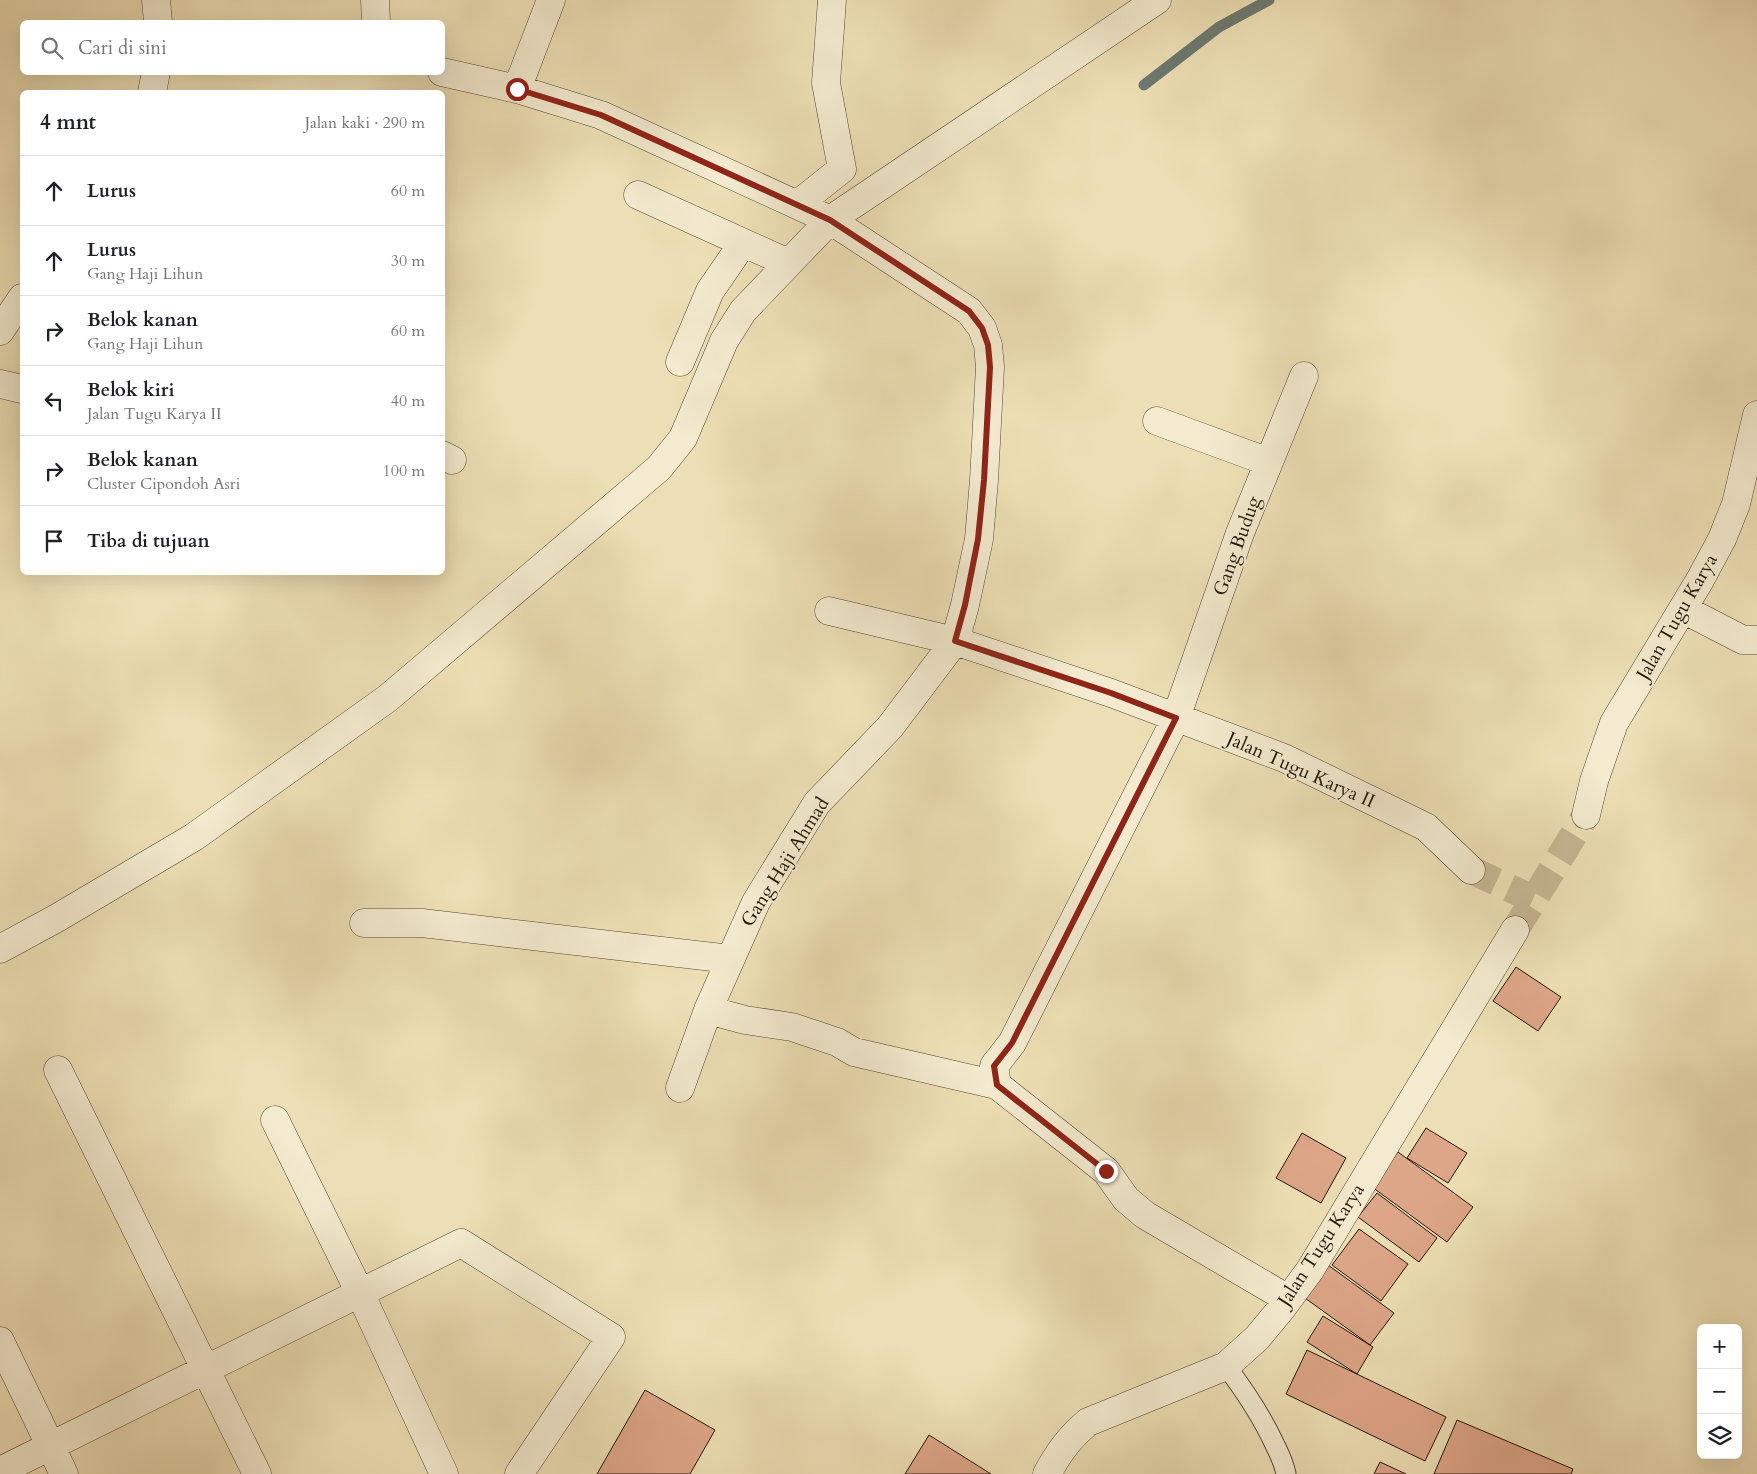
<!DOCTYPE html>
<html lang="id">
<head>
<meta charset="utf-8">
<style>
  :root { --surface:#fff; --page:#f2f2f2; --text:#202124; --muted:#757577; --line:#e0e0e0 }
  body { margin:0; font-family:Cardo,serif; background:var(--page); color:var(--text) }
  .controls { position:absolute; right:15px; bottom:15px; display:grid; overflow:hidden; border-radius:8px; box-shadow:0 5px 20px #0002 }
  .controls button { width:45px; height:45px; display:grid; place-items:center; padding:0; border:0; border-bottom:1px solid var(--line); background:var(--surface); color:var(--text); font:25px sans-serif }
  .stop { position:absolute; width:15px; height:15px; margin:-11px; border:4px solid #8f2418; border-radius:50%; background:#fff }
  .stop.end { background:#8f2418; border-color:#fff; box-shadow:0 1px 5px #0008 }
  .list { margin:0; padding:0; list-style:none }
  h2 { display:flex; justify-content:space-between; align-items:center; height:65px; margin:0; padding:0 20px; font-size:21px }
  h2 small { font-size:16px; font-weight:400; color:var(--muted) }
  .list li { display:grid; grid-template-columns:32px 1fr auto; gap:15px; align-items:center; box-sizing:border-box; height:70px; padding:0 20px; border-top:1px solid var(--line) }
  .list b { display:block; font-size:19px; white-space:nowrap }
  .list p { margin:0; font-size:16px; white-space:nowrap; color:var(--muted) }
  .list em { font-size:16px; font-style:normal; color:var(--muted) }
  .icon { flex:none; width:28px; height:28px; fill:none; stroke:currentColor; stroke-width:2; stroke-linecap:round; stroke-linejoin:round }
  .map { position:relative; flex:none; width:1757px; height:1474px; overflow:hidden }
  .search { position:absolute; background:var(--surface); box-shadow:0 5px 20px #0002; left:20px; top:20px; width:425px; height:55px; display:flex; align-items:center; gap:12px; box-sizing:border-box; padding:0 18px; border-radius:8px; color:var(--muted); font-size:19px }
  .panel { position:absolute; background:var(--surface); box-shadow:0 5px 20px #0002; left:20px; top:90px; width:425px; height:485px; border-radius:8px }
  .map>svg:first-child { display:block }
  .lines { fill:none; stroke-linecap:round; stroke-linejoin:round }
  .stream { stroke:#6c7971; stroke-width:11 }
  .building { fill:#dea689; stroke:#231709 }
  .minor-tunnel { stroke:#c5b793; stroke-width:28; stroke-dasharray:28 14; stroke-linecap:butt }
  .service-casing { stroke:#564934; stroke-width:21 }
  .minor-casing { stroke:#564934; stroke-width:29 }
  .service { stroke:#f3eacf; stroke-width:19 }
  .minor { stroke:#f3eacf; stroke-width:28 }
  .route { stroke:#8f2418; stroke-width:6 }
  .labels { text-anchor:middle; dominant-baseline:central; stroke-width:4; stroke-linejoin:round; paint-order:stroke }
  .street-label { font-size:19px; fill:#231709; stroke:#f3eacf }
</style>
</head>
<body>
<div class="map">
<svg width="1757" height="1474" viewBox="0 0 1757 1474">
  <rect width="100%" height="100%" fill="#eddfb5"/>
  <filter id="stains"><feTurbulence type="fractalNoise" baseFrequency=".004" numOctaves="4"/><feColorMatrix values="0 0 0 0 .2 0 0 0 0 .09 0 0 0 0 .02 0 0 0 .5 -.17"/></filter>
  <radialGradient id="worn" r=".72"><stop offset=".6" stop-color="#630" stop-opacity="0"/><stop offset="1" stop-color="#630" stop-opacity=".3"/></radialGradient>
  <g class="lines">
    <!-- stream -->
    <path class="stream" d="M1144,85L1219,27L1269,0"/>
  </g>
  <!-- building -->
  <path class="building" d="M1516,967L1561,997L1538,1031L1493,1001Z
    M1426,1128L1467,1153L1448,1183L1407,1158Z
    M1302,1133L1346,1158L1321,1203L1276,1178Z
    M1398,1152L1473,1207L1447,1242L1372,1187Z
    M1377,1193L1437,1238L1419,1262L1358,1217Z
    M1359,1229L1408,1264L1381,1301L1332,1265Z
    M1328,1265L1394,1313L1370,1345L1305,1298Z
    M1323,1316L1373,1347L1357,1374L1307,1342Z
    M1307,1350L1446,1417L1425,1461L1286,1394Z
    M645,1390L715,1430L690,1474H597Z
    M1457,1420L1573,1469L1571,1474H1434Z
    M929,1435L991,1474H905Z
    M1380,1462L1406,1474H1374Z"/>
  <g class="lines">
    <!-- minor-tunnel -->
    <path class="minor-tunnel" d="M1471,870L1533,899
      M1515,930L1586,815"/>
    <!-- service casing -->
    <g class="service-casing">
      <path id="service" d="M1226,1366C1245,1391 1262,1417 1275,1445C1280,1455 1284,1463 1286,1474"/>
    </g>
    <!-- minor casing -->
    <g class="minor-casing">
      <path id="minor" d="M156,0L158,22
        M375,0L376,22
        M442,72L517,89L601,115L830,220L969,311L982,328L988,345L990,367L984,480L979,539L965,605L955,641L890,727L817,803L756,902L708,1010L680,1088
        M517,89L551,0
        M152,92L156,72
        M638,195L788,263
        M798,204L842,169L826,83L832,0
        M0,331L22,298
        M680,362L710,291L743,243
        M0,384L22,389
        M1157,421L1269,462
        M442,455L452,460
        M1683,609L1743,640H1757
        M829,611L955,641L1111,693L1284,758L1426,827L1471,870
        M1586,815L1594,781L1614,723L1700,580L1722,539L1736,504L1757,415
        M364,923H422L730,959
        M0,949L57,918L194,837L388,698L659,468L683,438L724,341L743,311L830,220L1157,0
        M708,1010L745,1020L792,1027L837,1042L854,1052L997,1085
        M58,1070L257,1474
        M275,1120L360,1293L444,1474
        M1288,1299L1145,1215L1126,1199L1106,1171L997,1085L994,1066L1012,1043L1176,718L1240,533L1304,376
        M0,1341L64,1474
        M0,1471L461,1243L611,1337L519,1474
        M1047,1474C1059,1452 1069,1438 1088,1422L1226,1366L1257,1338L1282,1308L1310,1270L1515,930"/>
    </g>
    <!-- service -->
    <use href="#service" class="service"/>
    <!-- minor -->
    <use href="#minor" class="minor"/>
  </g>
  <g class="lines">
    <!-- route -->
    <path class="route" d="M517,89L601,115L830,220L969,311L982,328L988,345L990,367L984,480L978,539L965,605L955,641L1111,693L1176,718L1012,1043L994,1066L997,1085L1106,1171"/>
  </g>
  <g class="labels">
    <!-- street labels -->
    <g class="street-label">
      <text transform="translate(1237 546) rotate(-70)">Gang Budug</text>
      <text transform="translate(1677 617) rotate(-60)">Jalan Tugu Karya</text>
      <text transform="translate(1301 770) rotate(24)">Jalan Tugu Karya II</text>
      <text transform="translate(785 862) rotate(-58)">Gang Haji Ahmad</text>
      <text transform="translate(1321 1245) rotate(-57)">Jalan Tugu Karya</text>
    </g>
  </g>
  <rect width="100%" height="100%" filter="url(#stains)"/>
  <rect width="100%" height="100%" fill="url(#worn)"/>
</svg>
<div class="controls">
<button>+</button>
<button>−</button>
<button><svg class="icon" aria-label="layers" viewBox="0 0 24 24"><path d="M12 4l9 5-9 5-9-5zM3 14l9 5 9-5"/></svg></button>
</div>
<div class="stop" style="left:517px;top:89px"></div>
<div class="stop end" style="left:1106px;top:1171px"></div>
<div class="search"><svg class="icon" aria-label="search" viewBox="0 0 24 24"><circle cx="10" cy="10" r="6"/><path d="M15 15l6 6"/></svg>Cari di sini</div>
<section class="panel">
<h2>4 mnt<small>Jalan kaki · 290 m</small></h2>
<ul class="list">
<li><svg class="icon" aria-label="ahead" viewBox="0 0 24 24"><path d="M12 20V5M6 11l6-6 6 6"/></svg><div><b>Lurus</b></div><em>60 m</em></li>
<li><svg class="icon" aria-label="ahead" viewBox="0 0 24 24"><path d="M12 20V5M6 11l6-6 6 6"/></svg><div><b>Lurus</b><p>Gang Haji Lihun</p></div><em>30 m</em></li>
<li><svg class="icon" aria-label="right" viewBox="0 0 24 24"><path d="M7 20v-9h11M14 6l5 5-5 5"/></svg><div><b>Belok kanan</b><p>Gang Haji Lihun</p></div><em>60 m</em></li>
<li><svg class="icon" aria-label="left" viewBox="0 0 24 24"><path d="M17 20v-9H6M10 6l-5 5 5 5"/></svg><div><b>Belok kiri</b><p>Jalan Tugu Karya II</p></div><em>40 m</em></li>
<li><svg class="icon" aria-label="right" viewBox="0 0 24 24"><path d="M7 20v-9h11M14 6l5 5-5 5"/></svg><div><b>Belok kanan</b><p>Cluster Cipondoh Asri</p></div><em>100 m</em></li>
<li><svg class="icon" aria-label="arrive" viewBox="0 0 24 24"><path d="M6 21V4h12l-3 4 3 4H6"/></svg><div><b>Tiba di tujuan</b></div></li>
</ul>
</section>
</div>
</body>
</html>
